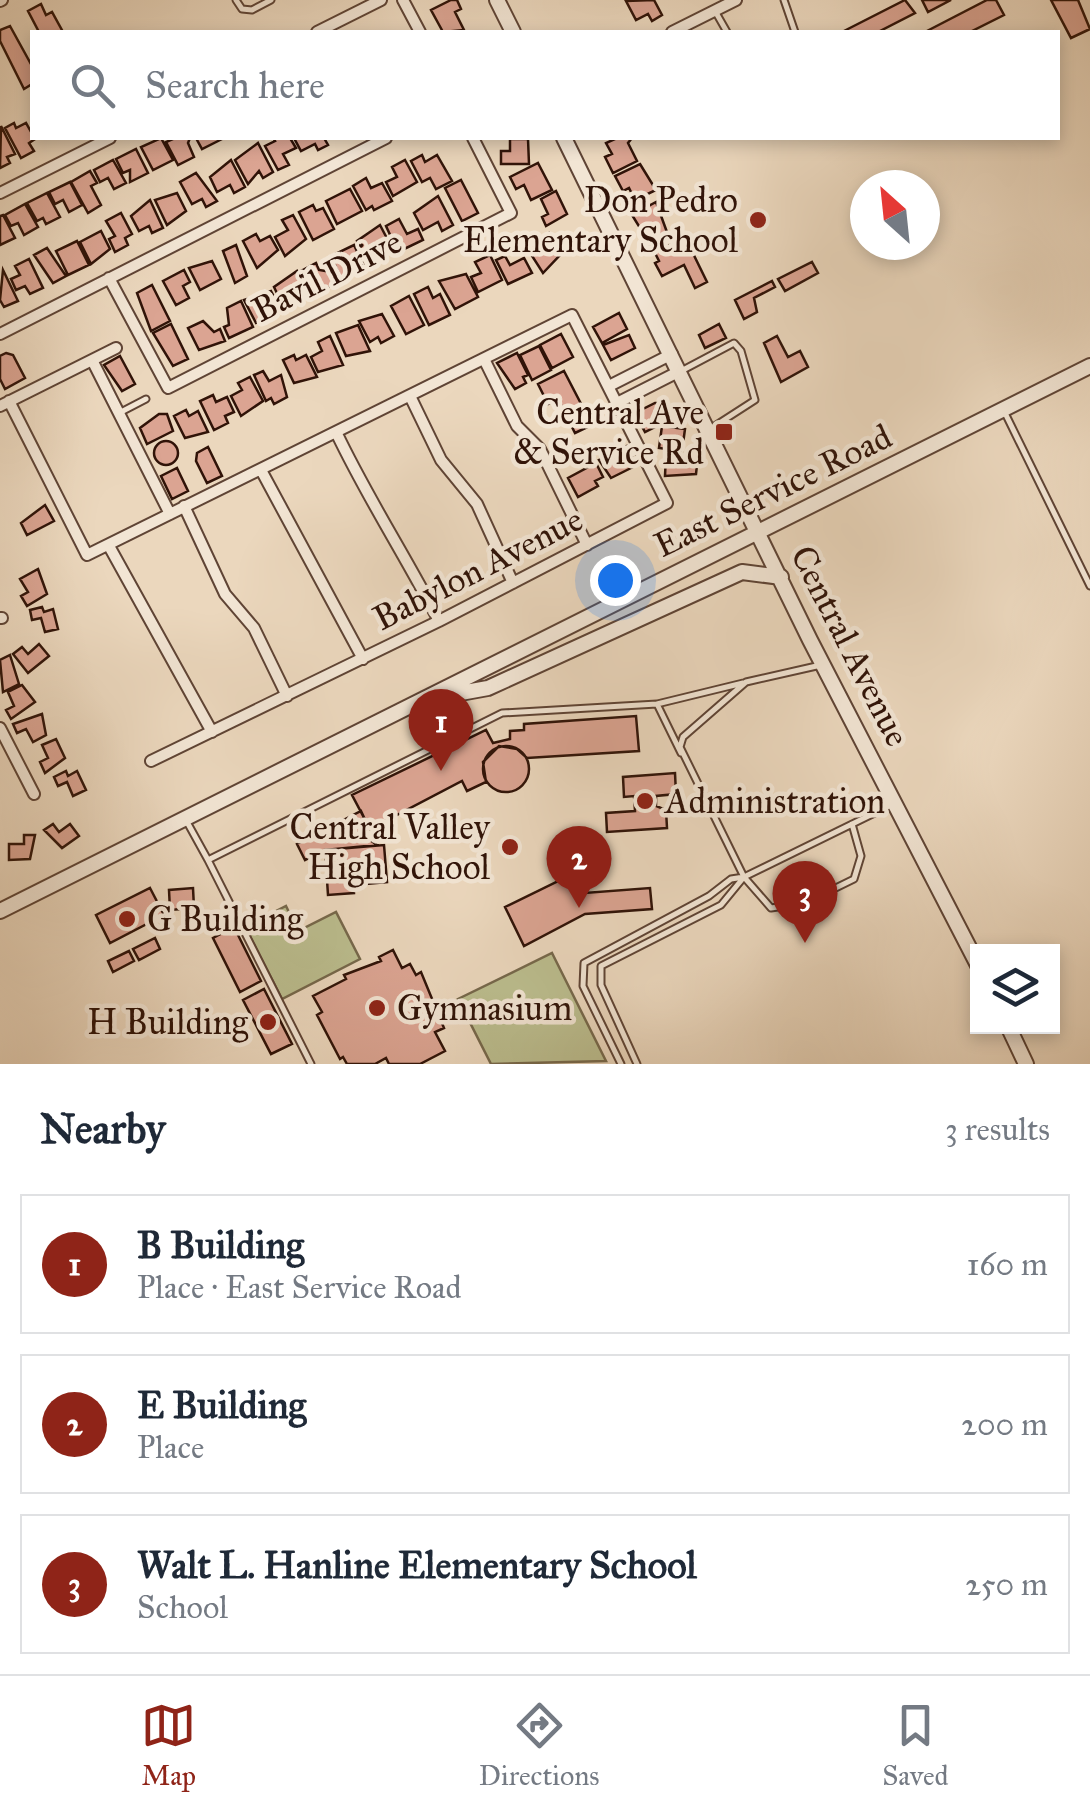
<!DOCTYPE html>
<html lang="en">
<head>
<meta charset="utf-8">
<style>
  :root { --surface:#fff; --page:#f6f6f7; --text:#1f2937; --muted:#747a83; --line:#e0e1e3; --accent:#8f2418 }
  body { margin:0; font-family:"IM FELL Great Primer",serif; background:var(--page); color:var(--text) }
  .controls { position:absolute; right:30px; bottom:30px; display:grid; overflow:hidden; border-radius:0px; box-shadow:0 5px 15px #0003 }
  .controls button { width:90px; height:90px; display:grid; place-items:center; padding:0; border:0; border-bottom:2px solid var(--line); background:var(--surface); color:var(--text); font:50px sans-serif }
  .compass { position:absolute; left:850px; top:170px; width:90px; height:90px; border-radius:50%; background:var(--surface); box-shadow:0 5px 15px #0003; rotate:333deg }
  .you { position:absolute; left:615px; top:580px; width:35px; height:35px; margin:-25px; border:8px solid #fff; border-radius:50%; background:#1a73e8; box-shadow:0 0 0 15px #1a73e833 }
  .badge { display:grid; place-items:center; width:65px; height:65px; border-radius:50%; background:var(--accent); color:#fff; font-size:32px; font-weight:700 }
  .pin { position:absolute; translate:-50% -82px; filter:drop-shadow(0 2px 5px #0008) }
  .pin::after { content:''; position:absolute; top:52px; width:35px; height:30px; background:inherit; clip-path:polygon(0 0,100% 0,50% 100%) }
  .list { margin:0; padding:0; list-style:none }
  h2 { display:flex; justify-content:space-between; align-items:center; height:130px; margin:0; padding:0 40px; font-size:42px }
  h2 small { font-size:32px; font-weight:400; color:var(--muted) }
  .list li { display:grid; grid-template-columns:65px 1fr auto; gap:30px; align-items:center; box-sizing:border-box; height:140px; margin:0 20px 20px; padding:0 20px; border:2px solid var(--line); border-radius:0px }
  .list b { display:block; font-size:38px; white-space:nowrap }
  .list p { margin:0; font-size:32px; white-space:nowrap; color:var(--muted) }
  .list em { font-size:32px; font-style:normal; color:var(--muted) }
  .icon { flex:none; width:55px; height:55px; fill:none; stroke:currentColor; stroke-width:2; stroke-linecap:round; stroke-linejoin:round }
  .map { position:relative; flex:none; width:1090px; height:1064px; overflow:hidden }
  .search { position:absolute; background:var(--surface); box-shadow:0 5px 15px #0003; left:30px; right:30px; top:30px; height:110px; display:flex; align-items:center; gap:25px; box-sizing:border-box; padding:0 35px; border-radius:0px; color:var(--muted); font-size:38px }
  .sheet { height:610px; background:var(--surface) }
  nav { display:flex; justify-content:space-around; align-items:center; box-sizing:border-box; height:140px; border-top:2px solid var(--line); background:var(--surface); font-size:28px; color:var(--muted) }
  nav a { display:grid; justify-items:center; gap:5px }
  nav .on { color:var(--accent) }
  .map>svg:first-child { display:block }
  .green { fill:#bbbd8e; stroke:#76684b; stroke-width:2.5 }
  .building { fill:#dba492; stroke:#301308; stroke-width:2.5 }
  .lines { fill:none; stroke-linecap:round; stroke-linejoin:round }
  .service-casing { stroke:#5f4435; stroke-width:9 }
  .minor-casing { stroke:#5f4435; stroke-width:14 }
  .tertiary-casing { stroke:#5f4435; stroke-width:18 }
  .service { stroke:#f2e5d4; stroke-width:5 }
  .minor { stroke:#f2e5d4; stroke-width:10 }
  .tertiary { stroke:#f2e5d4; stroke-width:14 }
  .poi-dot { fill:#8f2418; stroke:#f2e5d4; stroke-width:4 }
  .labels { text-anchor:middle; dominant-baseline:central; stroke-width:9; stroke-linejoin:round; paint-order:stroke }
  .poi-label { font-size:35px; fill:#301308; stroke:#f2e5d4; text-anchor:end }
  .street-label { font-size:35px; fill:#301308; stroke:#f2e5d4 }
</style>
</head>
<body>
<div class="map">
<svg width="1090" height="1064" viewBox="0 0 1090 1064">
  <rect width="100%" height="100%" fill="#ebd7bd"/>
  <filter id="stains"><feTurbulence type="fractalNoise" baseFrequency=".002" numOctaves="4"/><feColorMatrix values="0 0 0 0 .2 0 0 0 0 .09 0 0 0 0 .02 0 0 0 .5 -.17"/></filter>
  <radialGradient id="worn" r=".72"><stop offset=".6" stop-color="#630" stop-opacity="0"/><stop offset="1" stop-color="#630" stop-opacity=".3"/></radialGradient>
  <!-- green -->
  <path class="green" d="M286,906L298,931L336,912L360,959L282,999L245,927Z
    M552,953L606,1061L491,1064L458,999Z"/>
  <!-- building -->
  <path class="building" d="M451,0H457L461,9L455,12L464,30L443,32L431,10Z
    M654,0L662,15L652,21L648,14L636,20L626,1Z
    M905,0L915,13L878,32H842Z
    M922,0H951L928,12Z
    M987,0H996L1004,15L970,32H925Z
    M1051,0H1078L1090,29L1071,38Z
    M41,4L46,15L52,12L63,32H39L28,11Z
    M10,26L32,66V84L24,89L0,41V30Z
    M14,123L16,128L26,123L35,139L29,143L34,151L21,158L5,128Z
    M1,126L15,154L7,157L10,163L0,168Z
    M161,138L173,160L153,170L141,147Z
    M175,138H190L188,143L194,157L178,165L166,142Z
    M196,138H221L222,139L202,149Z
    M273,138H290L296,148L283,154L289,165L278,170L265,146L275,141Z
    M294,138H324L328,145L318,150L315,144L301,151Z
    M617,138H632L628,143L637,161L613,173L605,157L612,154L606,143Z
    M510,139H528L529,164H501V151H510Z
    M258,143L273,172L263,178L259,171L248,184L235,160Z
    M136,149L148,173L130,182V170L123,173L116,159Z
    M422,155L425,162L437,155L452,181L436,189L430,178L422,182L411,161Z
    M113,160L126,183L114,189L108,178L100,182L94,170Z
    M231,160L245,187L234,193L230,185L217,192L210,177Z
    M405,160L417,182L393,196L386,182L397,177L392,167Z
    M538,163L552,190L531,200L524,185L516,189L510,177Z
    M640,164L656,190L635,200L629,188L623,191L615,176Z
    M90,171L97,183L91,186L101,205L88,213L71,182Z
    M196,173L217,201L206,207L202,199L192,204L180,182Z
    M366,178L371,188L382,183L392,201L374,210L372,206L366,210L353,186Z
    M461,180L478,213L462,221L445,188Z
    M70,182L82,205L69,212L63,200L55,204L49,192Z
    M350,189L362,211L337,224L326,201Z
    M556,191L567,214L546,226L542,217L548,214L541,199Z
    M47,193L60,217L46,224L43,218L37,221L27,203Z
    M177,193L186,211L167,225L155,200Z
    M438,196L453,225L442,231L438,222L423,230L414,213Z
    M150,200L163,228L152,233L149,226L139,231L131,216Z
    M656,202L668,235L650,244L632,215Z
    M25,204L38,227L24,235L18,223L11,226L5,215Z
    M313,205L316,211L323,208L334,229L313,240L299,212Z
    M121,213L132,234L125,238L128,245L115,252L109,239L115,236L106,221Z
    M3,215L15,238L0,245V216Z
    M293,215L306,239L285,256L275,237L288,230L282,220Z
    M399,219L407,234L418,229L423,240L398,252L386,226Z
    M380,225L393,250L365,257L357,241Z
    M101,231L110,249L91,264L80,242Z
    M549,233L562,253L543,273L527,248Z
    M256,234L260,241L270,236L278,250L257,268L243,241Z
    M685,237L707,282L695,288L684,265L662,276L655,263L659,261L655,253Z
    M77,241L89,265L68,275L56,251Z
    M236,245L247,276L235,283L223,251Z
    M354,245L364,266L342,281L331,256Z
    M47,248L66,276L53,283L34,255Z
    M490,255L502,280L478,292L471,277L481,273L475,262Z
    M505,256L510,265L524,258L532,273L508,284L496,260Z
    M29,259L43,288L30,294L25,286L16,290L11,279L20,275L15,266Z
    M212,261L221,279L200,290L189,268Z
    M812,262L818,273L785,291L778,279Z
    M316,263L319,270L331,272L337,283L313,295L301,271Z
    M3,270L18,301L4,307L0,300Z
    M184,270L190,282L183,286L189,298L176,305L163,281Z
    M297,271L305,289L294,294L298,303L285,310L274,287Z
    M466,274L478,297L455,309L439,281Z
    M772,281L775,287L754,298L757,312L744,319L735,300Z
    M152,285L170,321L151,331L137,293Z
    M428,287L433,298L440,294L450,315L429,325L414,294Z
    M271,291L282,312L256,323L244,300Z
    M409,296L424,325L406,334L391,306Z
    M241,301L253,327L229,338L224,327L229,325L227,308Z
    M619,313L627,329L602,343L593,327Z
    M382,314L394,336L381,343L378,337L370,342L359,321Z
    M203,321L214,332L220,329L225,341L199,350L188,328Z
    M171,324L188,359L173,366L153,333Z
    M719,324L726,338L705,348L699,335Z
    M358,325L370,351L346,356L336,333Z
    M561,334L573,357L552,368L540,345Z
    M629,335L635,348L611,360L603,345Z
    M330,336L343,365L318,372L311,357L322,351L318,342Z
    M777,336L788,357L800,351L808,367L781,382L764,343Z
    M539,346L551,370L532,380L520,355Z
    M6,353L13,355L25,378L5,389L0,379V356Z
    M517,353L528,375L523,377L526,383L515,389L497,363Z
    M294,355L296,360L306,355L317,377L294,383L283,360Z
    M120,356L135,384L122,391L104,365Z
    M263,371L269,381L281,375L287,397L274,404L271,398L266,401L254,375Z
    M564,371L592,425L575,433L558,399L548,404L538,384Z
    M250,377L263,401L241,416L231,396L242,390L238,383Z
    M213,395L216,402L227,397L234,412L225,416L228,423L214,430L200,401Z
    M655,403H663L671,419L645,432L635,413Z
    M186,410L189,416L198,411L208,432L185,438L174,416Z
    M159,414H167L173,431L147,444L140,428Z
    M662,426L685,429L682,451L659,448Z
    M154 453a12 12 0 1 1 24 0a12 12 0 1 1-24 0Z
    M627,446L637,465L611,478L599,460Z
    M208,447L222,476L207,483L196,461L197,453Z
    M666,454L698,456L696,474L665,476Z
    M596,463L603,477L595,481L598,486L578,497L568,478Z
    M177,468L188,491L172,499L161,476Z
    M45,505L54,521L27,535L21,523Z
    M38,569L47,594L27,606L21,596L28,592L20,579Z
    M42,607L44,612L53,609L58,629L45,632L41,618L32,620L30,610Z
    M39,644L49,656L28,673L13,654L22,647L28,654Z
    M10,655L19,684L3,692L0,660Z
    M22,685L35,702L11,719L6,710L14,706L8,692Z
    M42,714L46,735L33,742L26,729L17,733L13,724Z
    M636,716L639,751L527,758L517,749L499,746L483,762L486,782L467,791L462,781L370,829L352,795L486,730L493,743L510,739V731L524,730V724Z
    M56,739L65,758L45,773L40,762L48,758L42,745Z
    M483 769a23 23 0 1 1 46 0a23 23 0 1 1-46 0Z
    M66,771L68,776L77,771L86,790L73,796L67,782L58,786L54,777Z
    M675,773L676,794L656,796V806L666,810L667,828L607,832L606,813L635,811L634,796L624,797L623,777Z
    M361,811L369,828L359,832L377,845L325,850L305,860L297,844Z
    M53,824L59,832L70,824L79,836L62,848L44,830Z
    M24,835H35L30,859L9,860V844H24Z
    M384,845L387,882L354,885V893L328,895L325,850Z
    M583,869L585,893L650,888L652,909L585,914L524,946L505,907Z
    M150,888L164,915L110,943L96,915Z
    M193,888L194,908L170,910L169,890Z
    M234,927L261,981L240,992L213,938Z
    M155,938L160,949L139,960L133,949Z
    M393,950L402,968L410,964L416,975L421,972L444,1028L435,1032L445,1051L420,1064H389L386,1058L375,1064H347L343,1057L340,1059L317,1015L322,1012L313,996L346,979L344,975L381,961L379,957Z
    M129,951L134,961L113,972L108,961Z
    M264,989L292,1044L271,1054L243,1000Z"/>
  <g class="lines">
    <!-- service casing -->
    <g class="service-casing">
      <path id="service" d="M236,0L242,9L252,10L271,0
        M784,0L795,32
        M715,11L727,32
        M683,370L734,343L741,351L755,400L710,429
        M121,412L146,399
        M1005,413L1090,586
        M821,665L746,682L683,737L680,747L744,877L771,908L805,903L854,879L861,856L852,824
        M657,704L743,683
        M187,822L208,860
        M311,1064L208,860L502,713L657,704L681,753
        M621,1064L583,986L584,963L709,896L731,879L744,877
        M637,1064L601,985V966L721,905L744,877L893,804"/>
    </g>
    <!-- minor casing -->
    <g class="minor-casing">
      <path id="minor" d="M403,0L420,32
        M0,1L2,0
        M317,32L381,0
        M672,32L736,0
        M0,193L110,138
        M109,278L168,388L511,213L473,138
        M0,334L386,138
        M484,359L517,426L540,449L587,545
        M92,360L170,514
        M609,386L672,354
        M410,396L441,460L477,504L513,583
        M9,401L87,555L572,315L667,503L439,621L151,761
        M617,403L680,371
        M0,406L116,348
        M337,434C368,499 406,557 439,621
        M261,470L363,659
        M184,506L225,594L254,628L287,696
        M109,546L212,732
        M0,618H2
        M0,728L34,794"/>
    </g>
    <!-- tertiary casing -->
    <g class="tertiary-casing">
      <path id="tertiary" d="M497,0L513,32
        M564,138L810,640L978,965
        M433,698L488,688L742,572L781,577
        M0,911L1090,366
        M1008,1026L1026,1064"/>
    </g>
    <!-- service -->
    <use href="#service" class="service"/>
    <!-- minor -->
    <use href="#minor" class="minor"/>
    <!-- tertiary -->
    <use href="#tertiary" class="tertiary"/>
  </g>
  <!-- markers -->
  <g class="poi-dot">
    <circle cx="758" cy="220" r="10"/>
    <rect x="714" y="422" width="20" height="20" rx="5"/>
    <circle cx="645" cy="801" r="10"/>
    <circle cx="510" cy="847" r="10"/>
    <circle cx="127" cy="919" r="10"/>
    <circle cx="377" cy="1008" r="10"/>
    <circle cx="268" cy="1022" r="10"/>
  </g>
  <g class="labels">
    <!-- poi labels -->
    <g class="poi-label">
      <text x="738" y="200">Don Pedro<tspan x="738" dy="40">Elementary School</tspan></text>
      <text x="704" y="412">Central Ave<tspan x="704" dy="40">&amp; Service Rd</tspan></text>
      <text x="665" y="801" text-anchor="start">Administration</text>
      <text x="490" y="827">Central Valley<tspan x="490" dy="40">High School</tspan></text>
      <text x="147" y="919" text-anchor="start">G Building</text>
      <text x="397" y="1008" text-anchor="start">Gymnasium</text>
      <text x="248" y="1022">H Building</text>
    </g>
    <!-- street labels -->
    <g class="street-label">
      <text transform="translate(327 276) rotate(-27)">Bavil Drive</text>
      <text transform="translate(773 491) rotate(-26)">East Service Road</text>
      <text transform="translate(478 569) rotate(-27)">Babylon Avenue</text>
      <text transform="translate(850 646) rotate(63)">Central Avenue</text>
    </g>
  </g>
  <rect width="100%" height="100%" filter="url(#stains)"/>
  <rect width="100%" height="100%" fill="url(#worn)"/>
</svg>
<div class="controls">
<button><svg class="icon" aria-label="layers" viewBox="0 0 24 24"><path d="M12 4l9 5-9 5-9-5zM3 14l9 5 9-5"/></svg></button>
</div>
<svg class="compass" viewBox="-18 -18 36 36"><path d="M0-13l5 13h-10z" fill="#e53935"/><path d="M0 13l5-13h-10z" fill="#747a83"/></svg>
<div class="you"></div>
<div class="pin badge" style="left:441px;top:771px">1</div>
<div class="pin badge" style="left:579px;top:908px">2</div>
<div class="pin badge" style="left:805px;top:943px">3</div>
<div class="search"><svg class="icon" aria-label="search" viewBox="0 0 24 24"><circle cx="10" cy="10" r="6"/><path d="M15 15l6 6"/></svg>Search here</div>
</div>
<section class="sheet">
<h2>Nearby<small>3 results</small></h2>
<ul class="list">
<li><span class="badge">1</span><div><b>B Building</b><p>Place · East Service Road</p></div><em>160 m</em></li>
<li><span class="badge">2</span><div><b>E Building</b><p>Place</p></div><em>200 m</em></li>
<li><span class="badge">3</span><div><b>Walt L. Hanline Elementary School</b><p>School</p></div><em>250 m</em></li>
</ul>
</section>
<nav>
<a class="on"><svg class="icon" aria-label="map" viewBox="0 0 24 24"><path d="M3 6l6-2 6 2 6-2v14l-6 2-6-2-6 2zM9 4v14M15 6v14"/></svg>Map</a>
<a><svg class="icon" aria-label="directions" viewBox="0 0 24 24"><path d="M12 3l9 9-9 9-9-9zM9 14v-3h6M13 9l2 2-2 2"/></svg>Directions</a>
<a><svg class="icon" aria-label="saved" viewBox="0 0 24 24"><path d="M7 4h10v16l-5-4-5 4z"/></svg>Saved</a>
</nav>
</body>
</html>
